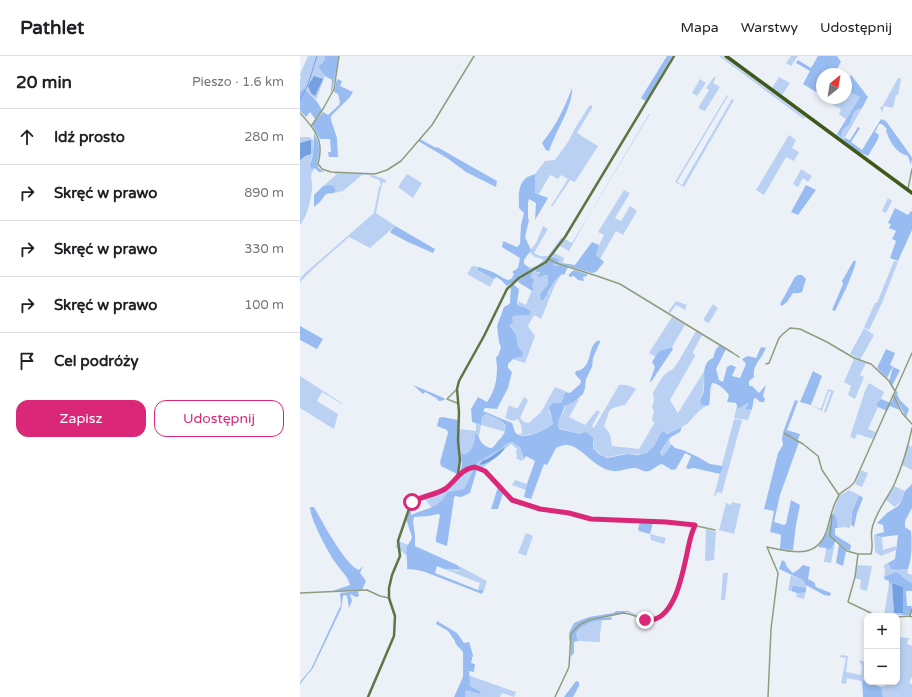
<!DOCTYPE html>
<html lang="pl">
<head>
<meta charset="utf-8">
<style>
  :root { --surface:#fff; --page:#f2f2f2; --text:#202124; --muted:#757577; --line:#e0e0e0; --accent:#db2777 }
  body { margin:0; font-family:"Varela Round",sans-serif; background:var(--page); color:var(--text) }
  .controls { position:absolute; right:12px; bottom:12px; display:grid; overflow:hidden; border-radius:8px; box-shadow:0 2px 6px #0003 }
  .controls button { width:36px; height:36px; display:grid; place-items:center; padding:0; border:0; border-bottom:1px solid var(--line); background:var(--surface); color:var(--text); font:20px sans-serif }
  .compass { position:absolute; left:516px; top:12px; width:36px; height:36px; border-radius:50%; background:var(--surface); box-shadow:0 2px 6px #0003; rotate:30deg }
  .stop { position:absolute; width:12px; height:12px; margin:-9px; border:3px solid #db2777; border-radius:50%; background:#fff }
  .stop.end { background:#db2777; border-color:#fff; box-shadow:0 1px 4px #0008 }
  .list { margin:0; padding:0; list-style:none }
  h2 { display:flex; justify-content:space-between; align-items:center; height:52px; margin:0; padding:0 16px; font-size:17px }
  h2 small { font-size:13px; font-weight:400; color:var(--muted) }
  .list li { display:grid; grid-template-columns:26px 1fr auto; gap:12px; align-items:center; box-sizing:border-box; height:56px; padding:0 16px; border-top:1px solid var(--line) }
  .list b { display:block; font-size:15px; white-space:nowrap }
  .list em { font-size:13px; font-style:normal; color:var(--muted) }
  .actions { display:flex; gap:8px; padding:12px 16px }
  .actions a { flex:1; padding:9px 0; border:1px solid var(--accent); border-radius:12px; text-align:center; font-size:14px; color:var(--accent) }
  .actions .main { background:var(--accent); color:#fff }
  .icon { flex:none; width:22px; height:22px; fill:none; stroke:currentColor; stroke-width:2; stroke-linecap:round; stroke-linejoin:round }
  .map { position:relative; flex:none; width:612px; height:641px; overflow:hidden }
  header { display:flex; align-items:center; gap:24px; box-sizing:border-box; height:56px; padding:0 20px; background:var(--surface); border-bottom:1px solid var(--line) }
  header strong { font-size:19px }
  nav { display:flex; gap:22px; margin-inline-start:auto; font-size:14px }
  main { display:flex }
  aside { flex:1; background:var(--surface) }
  .map>svg:first-child { display:block }
  .green { fill:#bad1f4 }
  .forest { fill:#98bcf2 }
  .water { fill:#749fe1 }
  .lines { fill:none; stroke-linecap:round; stroke-linejoin:round }
  .stream { stroke:#749fe1; stroke-width:1 }
  .street { stroke:#8e9d7e; stroke-width:1.5 }
  .secondary { stroke:#5f7546; stroke-width:2.5 }
  .primary { stroke:#3f591b; stroke-width:3.5 }
  .route { stroke:#db2777; stroke-width:5 }
</style>
</head>
<body>
<header>
<strong>Pathlet</strong>
<nav><a>Mapa</a><a>Warstwy</a><a>Udostępnij</a></nav>
</header>
<main>
<aside>
<h2>20 min<small>Pieszo · 1.6 km</small></h2>
<ul class="list">
<li><svg class="icon" aria-label="ahead" viewBox="0 0 24 24"><path d="M12 20V5M6 11l6-6 6 6"/></svg><div><b>Idź prosto</b></div><em>280 m</em></li>
<li><svg class="icon" aria-label="right" viewBox="0 0 24 24"><path d="M7 20v-9h11M14 6l5 5-5 5"/></svg><div><b>Skręć w prawo</b></div><em>890 m</em></li>
<li><svg class="icon" aria-label="right" viewBox="0 0 24 24"><path d="M7 20v-9h11M14 6l5 5-5 5"/></svg><div><b>Skręć w prawo</b></div><em>330 m</em></li>
<li><svg class="icon" aria-label="right" viewBox="0 0 24 24"><path d="M7 20v-9h11M14 6l5 5-5 5"/></svg><div><b>Skręć w prawo</b></div><em>100 m</em></li>
<li><svg class="icon" aria-label="arrive" viewBox="0 0 24 24"><path d="M6 21V4h12l-3 4 3 4H6"/></svg><div><b>Cel podróży</b></div></li>
</ul>
<div class="actions"><a class="main">Zapisz</a><a>Udostępnij</a></div>
</aside>
<div class="map">
<svg width="612" height="641" viewBox="0 0 612 641">
  <rect width="100%" height="100%" fill="#ecf1f7"/>
  <!-- green -->
  <path class="green" d="M8,0H25L24,5L18,11L25,20L16,44L4,32L0,34V23L1,21L0,18Z
    M419,0H422L505,61L504,63L501,61Z
    M491,0H498L491,10L486,7Z
    M414,21H416L413,27L420,31L405,55L398,52L409,34L406,32Z
    M479,21L490,27L482,39L472,32Z
    M598,22L601,23L598,39H596L593,52L584,50L582,56L580,51H582Z
    M400,23L406,27L397,40L392,37Z
    M546,31L547,35L560,41L546,63L539,58L541,53L533,49L537,42H546Z
    M427,39L428,40L377,126L382,129L432,43L434,44L384,131L375,126Z
    M292,49V52L277,77L298,90L275,126L270,124L252,151L251,150L268,123L261,119L258,123L250,119L239,138L235,137V118L245,105L255,104L268,86L274,74L289,50Z
    M557,52H562L543,85L536,79L537,78L540,81L544,72C551,68 551,58 557,52Z
    M349,58H350L286,164L269,195L260,190L265,183L272,187Z
    M489,79L496,84L492,92L499,96L494,105L486,101L464,139L456,134Z
    M0,81H9L13,84V99L10,106L15,112C8,119 13,125 12,133C11,144 7,161 0,169Z
    M501,113L512,120L508,126L503,122L498,131L493,128Z
    M34,117C51,117 70,116 86,124V127L83,126L81,132L76,157L97,171H94L70,192L49,181L14,212L0,226V223L4,218L74,157L79,131L81,129L80,125C77,122 72,123 69,119H62L43,135L34,137L36,134L29,129L23,130L36,119Z
    M107,118L122,127L113,142L98,131Z
    M324,134L330,137L315,162L321,165L330,150L337,155L323,179L316,175L300,203L296,199L299,189L304,179L298,176Z
    M588,142L592,145L586,157L582,155Z
    M243,170L248,173L234,197L240,200H248L261,182L263,183L247,204L228,216L230,212L236,210L243,205L242,203L235,201L229,196L236,187Z
    M254,197L264,202C263,208 260,210 254,210L253,208L255,207L254,201H252Z
    M594,205L598,206L582,247L569,274L564,271L575,247H577Z
    M172,210L179,211L177,214L178,215L194,223L190,231L167,218Z
    M236,213L241,220L248,219V228L240,238L249,237L253,227L259,219H261C251,234 248,248 241,263L234,259L228,270L235,280L225,307L212,303L214,302L222,301C217,290 216,280 210,269L212,261L214,260H221L231,255L224,251L219,250L218,245L226,249L231,236L232,235L234,236L232,229L233,223L231,221L233,215Z
    M376,245L387,249L385,254L376,249L370,257L368,256Z
    M413,248L418,252L409,267L403,264Z
    M372,261L385,269L372,291L359,295L356,301L349,297Z
    M564,272L574,279L560,304L550,298Z
    M396,275L402,279L393,296L395,300L370,344L378,357L406,312C402,323 406,332 400,344L401,349L406,350L399,355L387,368L374,375L359,380C356,385 353,395 346,397C340,400 334,397 327,398C309,398 308,408 293,391L294,387L280,378L258,372V365L264,356L265,349L274,346L280,342L269,361L285,369L297,354L300,356L292,370L294,372L319,329C325,328 331,330 336,333L325,349C304,353 311,355 304,370L310,378L312,390L339,393L355,366H353L352,363L354,356L352,351L354,345L353,337C357,330 363,316 372,314L377,308Z
    M554,303L566,307L560,319L564,321L555,343L548,339L551,330L544,326Z
    M0,320L42,347V348L22,336L17,345L38,358L34,373L0,352Z
    M569,327L584,336L581,343L576,348L578,351L568,373L576,376L573,383L557,378L555,383L550,381L565,335Z
    M255,331L270,337L263,341L261,347H253L249,355L253,368C243,375 231,380 219,379L222,377L221,369L218,363L213,365L205,362L209,349L215,352H218L224,341L228,344L220,362L224,366L229,367L241,356Z
    M528,333L534,335L526,357L524,356L531,336L529,335L522,355L511,349L521,353Z
    M446,347L450,348L448,354L452,353L448,364L434,362L437,350L438,353Z
    M186,358L202,365L206,372V376L181,369L179,380L177,378H175C175,384 173,394 167,397C165,398 163,397 161,398L159,385V373L176,375V368L181,369L182,361Z
    M434,363L442,364L422,437L417,436L415,441L414,440Z
    M372,381L369,384C372,391 368,396 362,400L360,398L369,382Z
    M212,386L220,390L224,403L221,405L216,402L217,400L216,395L217,393L211,388L183,412L175,410L178,406C187,401 203,388 212,386Z
    M608,389L612,391V414L602,409Z
    M172,412H174L164,433L149,436C144,443 139,449 132,452L124,442L145,434L154,427L159,419Z
    M561,414L568,417L562,431L555,428Z
    M215,424L227,428L226,434L212,429Z
    M594,430L605,435L602,444L595,451L586,444Z
    M549,434L559,439L552,456L550,472L543,471L537,472L536,462L533,457L539,440Z
    M432,446L441,448L434,478L419,474L426,447L431,449Z
    M406,473L416,476L414,504L405,505Z
    M226,477L233,480L226,500L218,497Z
    M350,478L366,482L364,488L351,484Z
    M574,479L582,481L583,494L596,490V494L581,500L575,496Z
    M99,485L108,489L106,499L95,491Z
    M535,487L531,507L524,506L526,493L530,494L532,489Z
    M588,507L591,513L597,514L608,513L607,517L612,519V527L607,524L603,520L590,518L585,520L584,523L585,514L584,509Z
    M157,509L187,525L184,534H178L180,527L144,513L158,515L161,514Z
    M557,509L572,510L567,535L560,533L561,524L555,522Z
    M423,517H428L425,544H421Z
    M491,519L503,524L507,529L504,543L496,541L497,537L488,534Z
    M592,527L594,557H603L602,559L584,560L589,528Z
    M597,562H599L598,581L609,582L607,588L612,590V620L609,627L612,628V641H583L581,631L585,630V626H597Z
    M302,564L300,578V586L278,585L276,578L286,567Z
    M567,592V626L547,622L546,628L541,627L546,602L540,601L541,599L548,600L546,616L561,619L562,610L559,604L566,606Z
    M168,619L216,636L214,641L202,637L200,641H165L166,634L179,638L170,630Z"/>
  <!-- forest -->
  <path class="forest" d="M25,0H39L32,35H31L32,24L25,20L18,11L24,5Z
    M367,0H372L346,45L341,42Z
    M518,0H537L541,6L534,18H522V26L516,36L503,28L510,15L496,7L498,4L511,12Z
    M551,19L568,41L562,52C552,53 553,61 549,68C544,74 543,70 541,81L537,78L560,41L547,35L546,27Z
    M37,23L42,25L40,30L53,36L50,41L31,60V64L37,82L38,101H29L28,96H31L30,83H20L12,69L23,56L28,59L39,49L40,46L38,38L34,36Z
    M4,32L18,47L22,54L15,63L10,56L6,61L0,55V35Z
    M272,32C273,50 255,77 249,95L246,94L242,87C257,68 263,55 272,32Z
    M581,63L586,65L611,100L612,102L611,109L608,100C596,97 590,86 586,75L587,73L582,68H579L575,76L579,79L578,83L568,100L559,96L543,85L545,82L550,84L558,71L560,72L551,86L562,94Z
    M14,77C17,83 20,90 19,97C18,106 14,112 25,116H19L15,112L12,113L10,109L13,99Z
    M120,83L136,92L137,91L197,125L196,131L166,116L147,102L118,85Z
    M235,118V137L248,142L235,164L236,147L229,143L228,147V162L229,164L225,181L231,194L224,204V208L230,212L228,216L207,230L201,224L196,221L194,223L177,214L179,211L193,216L205,223L209,224L212,222L214,218L212,216L218,212L220,202L202,191L203,185L217,191L220,188L221,169L224,157L219,152C219,142 217,129 226,122C228,120 233,119 235,118Z
    M29,129L33,130L36,134L34,137L26,138L20,146L14,151V139L23,130Z
    M506,129L516,134L498,159L491,156Z
    M595,152L608,159L611,155L612,156V174L598,205L590,202L596,185L592,183L596,175L589,172L591,168L588,167Z
    M94,171H97L135,193L133,197L108,186L91,177L90,176Z
    M292,186L299,189L296,199L304,206L296,216L292,217L261,208L262,207L275,209Z
    M252,201L258,203L259,207L253,208L254,210L260,209L268,211L264,219L262,218C253,223 250,236 243,244H241L240,238L248,228V219H246L239,221L237,219L240,218L239,216H236V213L246,207Z
    M554,204L556,206C551,223 543,239 535,255L532,254L543,228L542,225Z
    M274,214L287,218V220L283,221L284,225L278,224L274,220L269,221V218Z
    M233,215L231,221L234,224L232,229L234,236L218,226L220,223Z
    M498,219H502L506,223L502,236L499,237H493L487,246L482,250L480,248L495,221Z
    M213,228L219,233L217,247L219,250L224,251L231,255L229,259L214,260L212,261L213,265L210,270L216,279L218,291L223,297L222,301L214,302L208,308V312L212,316L208,332L197,353L185,352L183,355L212,367C213,369 214,374 215,376C222,386 245,374 253,368L249,351L253,347H261L265,337H270L280,328L281,325L275,318L276,315C294,313 286,289 299,284L300,286L293,302L292,311L286,323L285,332L283,338L274,346L264,350C264,359 255,364 259,373L280,378L286,376L293,382V392L299,398L307,402L327,398L338,399L347,397L354,390L359,380L363,375L367,378L382,371L380,376L369,382L360,397L362,400C367,396 369,393 371,388L375,392L383,394L398,401L410,408L423,410L420,418L394,412L388,413L386,412L391,400L385,397L376,413L372,414L362,408C357,409 354,413 349,415C344,417 340,412 334,412C327,412 320,416 313,415C293,412 284,392 268,389C264,388 259,391 256,392L247,409L244,408L231,443L224,441L227,428L235,405L226,400L224,403L220,391L212,386L206,388L202,392L178,406L175,410L160,416L162,408L161,398C163,397 165,398 167,397C173,394 175,384 175,378H177C180,381 179,385 183,388C185,390 189,392 191,392C195,391 197,385 200,383C214,367 200,364 186,358L182,361L181,369L172,366L171,353L178,341L187,346C195,335 197,324 197,311C197,307 196,305 196,301L198,300L201,291L199,286L197,270L204,251L208,249L210,247L211,230Z
    M0,270L23,283L17,293L0,284Z
    M420,289L426,293L416,313L419,324L423,326L427,311L431,309L436,311L432,320L440,322L446,308L442,303L448,300L456,302L461,291L466,292C461,304 452,309 454,321L449,325V330H452L459,337L466,329L463,340L465,343L464,346H460L457,343L454,342L452,353L447,354L446,352L449,348L447,347L438,353L436,347L427,346L429,339C425,334 419,327 412,327C409,334 411,341 409,349L406,350L401,349L400,344C402,340 404,337 404,332C405,323 401,306 413,302L416,293Z
    M372,291L373,293L351,326L350,325L355,311L352,306L359,295Z
    M586,293L595,297L590,309L593,310L587,322L577,312Z
    M593,311L600,314L592,330L589,325Z
    M513,315L522,320L511,349L500,346Z
    M113,329L144,342L145,344L139,345L136,342L125,336L123,338Z
    M596,335L598,336L597,338L600,344L609,353L606,361L594,339Z
    M594,340L600,354L590,350L587,355L578,351L576,348L581,343L591,347Z
    M495,344L498,345L487,374L500,378L498,384L483,376Z
    M142,361L158,364L160,399L157,418L141,410L140,406L148,377L147,374L137,370L139,362Z
    M483,377L499,386L480,439L474,466L484,469L486,468L491,444L500,449L496,469L493,494L480,493L481,479L479,478L470,476L474,455L464,453L478,397L483,389L482,382Z
    M174,412L177,413L170,437L161,441L155,440L154,442L147,490L136,486V482L140,459L138,458L129,460L114,461L113,465L115,479V490L157,509L161,514L144,513L137,510L135,517L178,534H184L182,538L125,516L117,514L107,513C108,505 105,498 107,490C109,487 111,485 112,481L106,463L111,452V459C128,451 137,454 148,436L164,433Z
    M612,428V452L605,465V471L611,475C612,488 612,501 608,513L597,514L591,513L588,507L595,503L598,479L582,481L574,479L584,476L583,469L577,467L587,457L598,450L602,444L605,435Z
    M198,431L203,437L198,453H191Z
    M559,439L563,442L557,457L554,471L551,469L552,456Z
    M10,451H14C22,465 45,509 59,514L63,510L60,517L66,525L62,534L29,536L50,529C48,520 40,514 35,506C28,496 10,463 10,451Z
    M533,457C537,461 538,466 537,472H535V479L551,489L550,495L546,493L536,484L530,494L526,493V492L518,491L527,477Z
    M340,466H353L350,478L339,475L338,473Z
    M539,488L546,495L543,510L536,507Z
    M482,504L485,506L487,511L493,517L499,513L503,509L510,511L508,523L514,526L516,531L531,537L530,540L524,539L506,529L503,524L479,513Z
    M596,516C603,519 605,524 612,527V535H606L607,550H612L610,559H602L603,531L592,527L589,528V525L584,523L585,520Z
    M494,530L506,532V536L497,537L492,535V531Z
    M58,535L59,540L56,541L50,538L52,545L49,552L47,540L45,539L43,540L41,553L13,612L0,628V626L11,613L38,555L41,549L40,537Z
    M316,555H328L346,563L328,556L289,564C277,568 272,574 269,586V577L274,567L289,561L313,557Z
    M312,561L311,564C298,564 284,565 276,578L278,585L274,586V597L271,601C271,594 269,585 272,578C278,564 299,562 312,561Z
    M137,565L157,577L164,587L169,586L173,599L171,607L175,608L174,616L169,615L170,630L181,636L179,638L166,634L165,641H154L163,621V596L155,587V585L148,575L136,568Z
    M562,624L581,631L583,641H563Z
    M276,625L279,626V630L273,641H259H264Z"/>
  <!-- water -->
  <path class="water" d="M14,20L23,23L15,40L11,37L8,30Z
    M10,84L11,85V98L5,100L0,104V87Z
    M205,391C203,398 187,409 179,409L182,405L189,402Z
    M592,527L603,531V557H594Z"/>
  <g class="lines">
    <!-- stream -->
    <path class="stream" d="M0,43C9,31 12,14 17,0"/>
    <!-- street -->
    <path class="street" d="M0,57C10,68 21,80 20,95C20,100 19,104 18,108L22,113L31,116L75,118L87,114L101,105L132,69L174,0
      M12,69L23,53L34,33L39,0
      M608,133L612,113
      M249,203L256,207L297,220L320,228L433,297L439,301
      M466,308L469,307L479,282L484,277L490,272L500,273L527,286L554,302L571,308L589,325L595,335
      M157,333L147,343L157,347
      M594,340L602,357L612,368
      M484,377L503,388L518,400L522,414L539,439
      M158,418L173,411L182,413L212,444L240,453L269,457L291,463L388,468L415,474
      M532,459L530,480L547,495L558,498H571C574,489 570,481 572,473C575,457 587,443 594,429C602,411 608,391 612,372
      M467,491C492,496 517,504 527,474C530,463 532,451 538,441C541,434 551,433 555,425L612,297
      M467,491L478,517L471,573L468,641
      M558,498L555,521L548,546L577,560
      M0,537L67,534L80,540L89,542
      M610,560L612,553
      M597,561L610,560L612,561
      M255,641L269,611L271,578L279,569L289,564L323,557L329,558L348,564L356,563L363,559L380,528L390,482L395,469"/>
    <!-- secondary -->
    <path class="secondary" d="M68,641L94,580L95,560L89,542V532L92,519L100,500L98,485L109,453L113,445L138,436L147,431L154,425L158,418L160,404L158,385L159,356L157,333L159,325L184,280L207,233L219,222L246,206L265,181L374,0"/>
    <!-- primary -->
    <path class="primary" d="M426,0L612,137"/>
  </g>
  <g class="lines">
    <!-- route -->
    <path class="route" d="M112,446C122,440 135,439 145,433C156,425 160,413 175,411L185,415L212,444L240,453L269,457L291,463L366,466L395,469C393,474 391,479 390,484C384,506 378,568 345,564"/>
  </g>
</svg>
<div class="controls">
<button>+</button>
<button>−</button>
</div>
<svg class="compass" viewBox="-18 -18 36 36"><path d="M0-13l5 13h-10z" fill="#e53935"/><path d="M0 13l5-13h-10z" fill="#757577"/></svg>
<div class="stop" style="left:112px;top:446px"></div>
<div class="stop end" style="left:345px;top:564px"></div>
</div>
</main>
</body>
</html>
